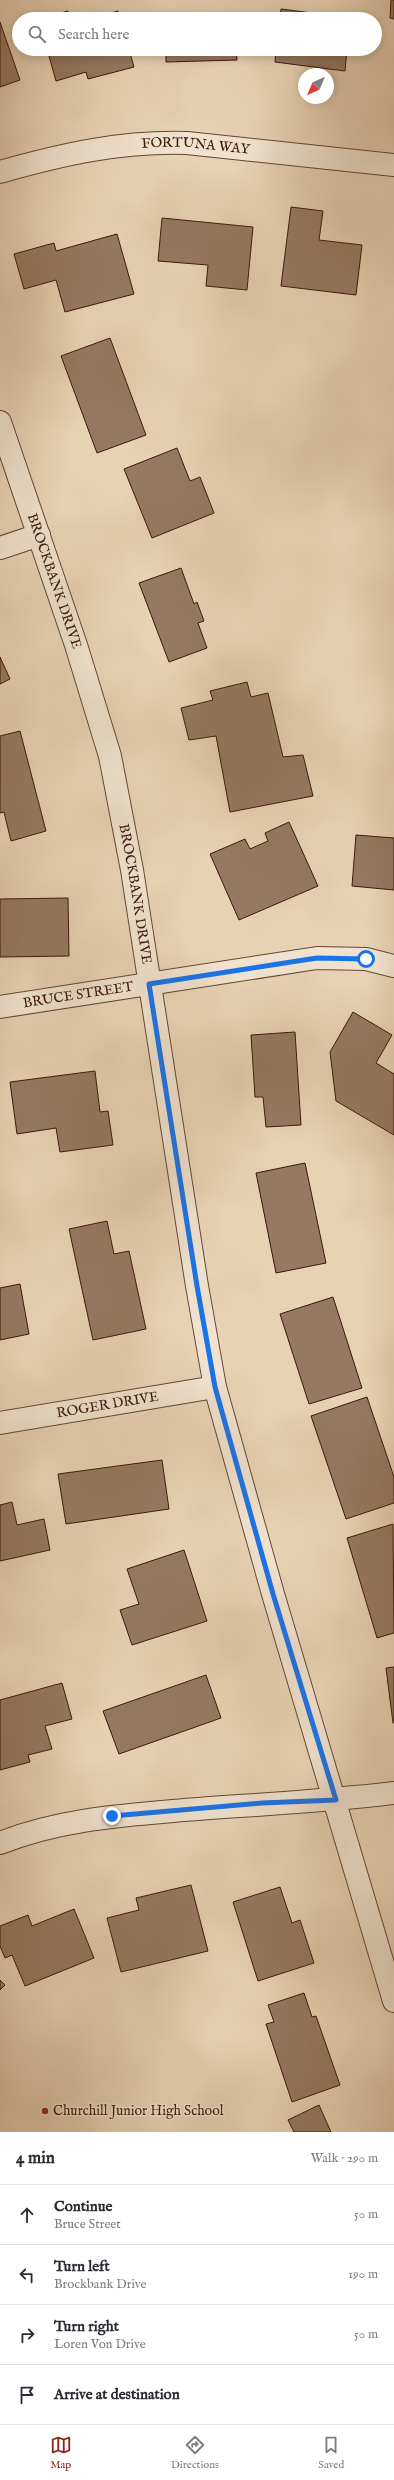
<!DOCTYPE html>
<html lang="en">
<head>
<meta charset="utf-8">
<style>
  :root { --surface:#fff; --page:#f2f2f3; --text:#2b2b33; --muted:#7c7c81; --line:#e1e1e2; --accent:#8f2418 }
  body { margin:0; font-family:"IM FELL English",serif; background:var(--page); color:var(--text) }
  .compass { position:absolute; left:298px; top:68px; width:36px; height:36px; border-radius:50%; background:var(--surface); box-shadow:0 2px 10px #0003; rotate:224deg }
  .stop { position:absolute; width:12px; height:12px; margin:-9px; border:3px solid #1a73e8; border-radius:50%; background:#fff }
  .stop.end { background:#1a73e8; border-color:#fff; box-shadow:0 1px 4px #0008 }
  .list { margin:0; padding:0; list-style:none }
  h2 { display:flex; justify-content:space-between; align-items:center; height:52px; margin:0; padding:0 16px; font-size:17px }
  h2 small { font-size:13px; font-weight:400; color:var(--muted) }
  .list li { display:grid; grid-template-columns:26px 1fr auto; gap:12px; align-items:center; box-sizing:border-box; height:60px; padding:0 16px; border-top:1px solid var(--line) }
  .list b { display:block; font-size:15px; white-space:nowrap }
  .list p { margin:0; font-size:13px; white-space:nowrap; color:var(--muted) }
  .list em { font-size:13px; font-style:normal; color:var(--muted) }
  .icon { flex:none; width:22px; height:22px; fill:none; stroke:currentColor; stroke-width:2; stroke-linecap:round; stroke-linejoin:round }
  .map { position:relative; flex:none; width:394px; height:2132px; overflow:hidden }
  .search { position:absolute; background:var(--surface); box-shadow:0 2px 10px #0003; left:12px; right:12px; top:12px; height:44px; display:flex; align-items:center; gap:10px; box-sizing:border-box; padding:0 14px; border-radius:22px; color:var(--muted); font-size:15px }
  .sheet { height:292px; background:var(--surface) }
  nav { display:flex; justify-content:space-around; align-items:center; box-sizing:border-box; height:56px; border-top:1px solid var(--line); background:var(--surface); font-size:11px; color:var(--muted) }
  nav a { display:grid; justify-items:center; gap:2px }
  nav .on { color:var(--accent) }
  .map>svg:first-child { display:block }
  .building { fill:#957962; stroke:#3b180a }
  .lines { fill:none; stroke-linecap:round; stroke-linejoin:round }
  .minor-casing { stroke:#664634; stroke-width:24 }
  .minor { stroke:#f0e2ce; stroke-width:22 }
  .route { stroke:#1a73e8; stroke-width:5 }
  .poi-dot { fill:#8f2418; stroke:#f0e2ce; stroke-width:1.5 }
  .labels { text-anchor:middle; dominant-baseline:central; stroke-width:3; stroke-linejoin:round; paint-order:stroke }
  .street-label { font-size:14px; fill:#3b180a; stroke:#f0e2ce }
  .poi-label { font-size:14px; fill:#3b180a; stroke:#f0e2ce; text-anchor:start }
</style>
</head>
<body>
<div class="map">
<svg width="394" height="2132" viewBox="0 0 394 2132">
  <rect width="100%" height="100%" fill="#e8d2b4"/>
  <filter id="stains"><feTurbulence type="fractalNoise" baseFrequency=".005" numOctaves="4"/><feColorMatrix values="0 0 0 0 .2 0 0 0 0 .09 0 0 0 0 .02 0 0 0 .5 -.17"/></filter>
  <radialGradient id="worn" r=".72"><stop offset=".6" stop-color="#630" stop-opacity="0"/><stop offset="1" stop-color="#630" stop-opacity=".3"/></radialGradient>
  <!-- building -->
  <path class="building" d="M391,0H394V19L390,18Z
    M281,9L351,18V19H280Z
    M68,11L70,19H39Z
    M118,11L121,19H89Z
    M0,22L20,80L0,87Z
    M47,49H129L134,67L88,79L86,72L56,81Z
    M166,49H236L237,60L166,62Z
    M276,49H347L345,71L275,62Z
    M291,207L323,211L319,240L362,245L356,295L281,286Z
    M162,218L253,227L247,290L206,286L208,265L158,261Z
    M117,234L134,294L65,312L56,280L24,289L14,254L54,243L56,251Z
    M110,338L146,435L97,453L61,356Z
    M177,448L190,481L200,477L214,513L152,538L124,469Z
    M181,568L194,604L197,602L204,621L198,623L207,648L169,662L139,583Z
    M0,657L10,679L0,684Z
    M247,682L251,697L268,693L283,757L303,755L313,796L230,812L216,736L189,740L181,708L213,700L210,691Z
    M20,731L46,831L11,841L4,812L0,813V736Z
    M289,822L318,886L239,920L210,854L245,839L250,849L268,841L265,833Z
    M356,835L394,838V890L352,886Z
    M68,898L69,956L0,957V899Z
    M353,1012L392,1035L376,1063L394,1074V1135L336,1101L330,1052Z
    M295,1032L301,1125L266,1127L263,1097H255L251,1035Z
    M95,1071L100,1112L108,1111L113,1145L60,1152L56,1128L17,1134L10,1082Z
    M305,1163L326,1263L276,1273L256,1173Z
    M107,1221L114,1254L129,1251L146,1329L93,1340L69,1229Z
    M20,1284L29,1334L0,1340V1288Z
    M333,1297L362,1388L309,1404L280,1314Z
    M367,1397L394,1477V1503L346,1519L311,1416Z
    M162,1460L169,1509L66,1524L58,1474Z
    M12,1502L17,1525L44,1519L50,1550L0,1561V1505Z
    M393,1524L394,1633L377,1638L347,1538Z
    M184,1550L207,1621L132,1645L120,1610L139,1604L127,1569Z
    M394,1667V1723H393L386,1668Z
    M206,1675L221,1718L119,1754L103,1711Z
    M62,1683L72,1719L45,1726L52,1749L28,1755L30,1762L0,1770V1700Z
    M191,1885L208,1951L121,1972L107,1918L139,1910L136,1898Z
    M280,1887L292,1923L300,1920L314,1963L258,1981L233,1902Z
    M74,1909L94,1958L25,1986L12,1955L5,1958L0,1946V1926L28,1915L32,1926Z
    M0,1980L5,1985L0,1990Z
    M304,1993L312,2017L316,2016L340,2085L292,2102L266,2024L274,2022L268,2005Z
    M319,2105L331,2132H294L288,2120Z"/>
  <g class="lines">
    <!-- minor casing -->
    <g class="minor-casing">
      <g id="minor">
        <path id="s1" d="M0,172C63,154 122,141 187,143L394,165"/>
        <path id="s2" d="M0,422L76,645L110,756L132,870L197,1286L215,1387L273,1594L394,2001"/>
        <path d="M0,548L39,535"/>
        <path id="s3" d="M0,1007L317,958L366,959L394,966"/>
        <path id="s4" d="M0,1423L215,1387"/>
        <path d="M0,1843C56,1821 113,1816 173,1811C246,1805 320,1802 394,1793"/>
      </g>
    </g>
    <!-- minor -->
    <use href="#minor" class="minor"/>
  </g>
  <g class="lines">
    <!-- route -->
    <path class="route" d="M112,1816L262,1803L336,1800L273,1594L215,1387L197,1286L149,984L317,958L366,959"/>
  </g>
  <!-- markers -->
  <circle class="poi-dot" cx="45" cy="2111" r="4"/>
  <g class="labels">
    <!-- street labels -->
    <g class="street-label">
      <text stroke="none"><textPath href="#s1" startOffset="199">FORTUNA WAY</textPath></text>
      <text stroke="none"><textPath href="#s2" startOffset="168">BROCKBANK DRIVE</textPath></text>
      <text stroke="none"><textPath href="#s2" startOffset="492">BROCKBANK DRIVE</textPath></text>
      <text stroke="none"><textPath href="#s3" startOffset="79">BRUCE STREET</textPath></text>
      <text stroke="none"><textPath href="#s4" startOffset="109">ROGER DRIVE</textPath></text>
    </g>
    <!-- poi labels -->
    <g class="poi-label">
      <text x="53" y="2111">Churchill Junior High School</text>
    </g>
  </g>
  <rect width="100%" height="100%" filter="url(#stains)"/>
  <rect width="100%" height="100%" fill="url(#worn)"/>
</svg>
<svg class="compass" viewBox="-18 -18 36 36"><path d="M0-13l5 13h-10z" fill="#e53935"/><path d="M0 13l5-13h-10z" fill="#7c7c81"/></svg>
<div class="stop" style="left:366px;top:959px"></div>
<div class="stop end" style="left:112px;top:1816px"></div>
<div class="search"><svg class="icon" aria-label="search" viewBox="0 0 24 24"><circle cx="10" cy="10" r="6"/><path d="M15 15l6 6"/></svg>Search here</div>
</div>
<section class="sheet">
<h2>4 min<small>Walk · 290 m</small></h2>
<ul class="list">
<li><svg class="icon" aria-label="ahead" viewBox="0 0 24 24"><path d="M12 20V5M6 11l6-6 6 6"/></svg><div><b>Continue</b><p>Bruce Street</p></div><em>50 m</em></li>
<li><svg class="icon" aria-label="left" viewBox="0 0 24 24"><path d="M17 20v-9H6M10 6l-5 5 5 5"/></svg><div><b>Turn left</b><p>Brockbank Drive</p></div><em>190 m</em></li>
<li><svg class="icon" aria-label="right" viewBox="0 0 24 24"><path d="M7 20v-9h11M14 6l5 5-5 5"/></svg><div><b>Turn right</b><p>Loren Von Drive</p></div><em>50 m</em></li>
<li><svg class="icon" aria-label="arrive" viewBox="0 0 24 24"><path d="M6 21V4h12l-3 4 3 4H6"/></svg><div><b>Arrive at destination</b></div></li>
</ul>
</section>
<nav>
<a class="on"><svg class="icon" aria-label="map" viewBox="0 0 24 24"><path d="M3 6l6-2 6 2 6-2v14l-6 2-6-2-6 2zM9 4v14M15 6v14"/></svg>Map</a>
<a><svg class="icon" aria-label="directions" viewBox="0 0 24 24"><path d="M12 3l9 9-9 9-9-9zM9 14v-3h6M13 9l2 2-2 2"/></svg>Directions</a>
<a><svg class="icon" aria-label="saved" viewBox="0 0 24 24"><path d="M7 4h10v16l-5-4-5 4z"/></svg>Saved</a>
</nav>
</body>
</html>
